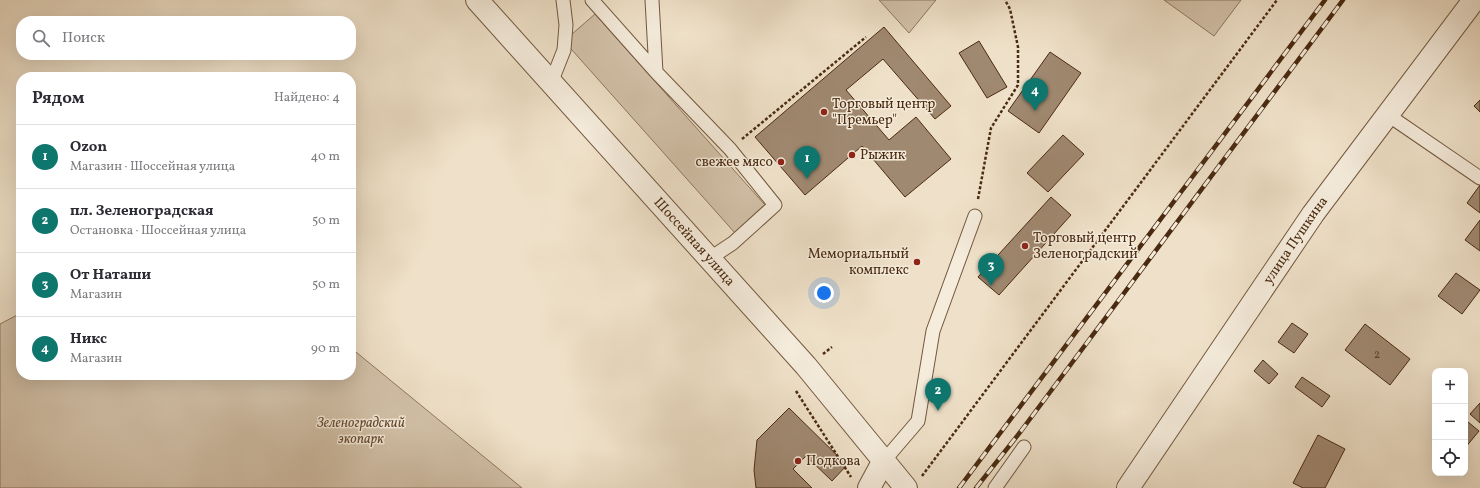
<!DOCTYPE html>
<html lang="ru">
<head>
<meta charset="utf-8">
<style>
  :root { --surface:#fff; --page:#f2f2f3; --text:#2b2b33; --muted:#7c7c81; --line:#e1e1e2; --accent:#0f766e }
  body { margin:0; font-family:Vollkorn,serif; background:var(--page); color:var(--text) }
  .controls { position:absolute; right:12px; bottom:12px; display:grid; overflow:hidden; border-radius:8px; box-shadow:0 4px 16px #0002 }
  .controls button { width:36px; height:36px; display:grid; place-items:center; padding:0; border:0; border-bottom:1px solid var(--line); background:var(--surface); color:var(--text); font:20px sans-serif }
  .you { position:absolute; left:824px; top:293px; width:14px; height:14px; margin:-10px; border:3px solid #fff; border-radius:50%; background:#1a73e8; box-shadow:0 0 0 6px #1a73e833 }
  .badge { display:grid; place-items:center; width:26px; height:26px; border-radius:50%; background:var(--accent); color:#fff; font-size:13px; font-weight:700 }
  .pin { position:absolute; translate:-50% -33px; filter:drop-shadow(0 1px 2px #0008) }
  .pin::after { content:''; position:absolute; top:21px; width:14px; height:12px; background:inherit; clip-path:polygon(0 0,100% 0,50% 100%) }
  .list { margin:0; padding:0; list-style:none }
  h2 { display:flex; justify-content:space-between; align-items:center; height:52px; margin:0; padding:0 16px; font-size:17px }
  h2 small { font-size:13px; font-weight:400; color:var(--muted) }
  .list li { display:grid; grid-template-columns:26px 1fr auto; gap:12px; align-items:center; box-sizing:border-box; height:64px; padding:0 16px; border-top:1px solid var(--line) }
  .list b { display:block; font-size:15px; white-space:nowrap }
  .list p { margin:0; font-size:13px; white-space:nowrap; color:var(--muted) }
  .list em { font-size:13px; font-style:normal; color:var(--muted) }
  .icon { flex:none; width:22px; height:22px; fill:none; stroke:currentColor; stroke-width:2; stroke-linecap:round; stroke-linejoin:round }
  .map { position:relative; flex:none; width:1480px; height:488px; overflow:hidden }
  .search { position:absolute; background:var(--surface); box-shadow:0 4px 16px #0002; left:16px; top:16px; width:340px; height:44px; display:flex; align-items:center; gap:10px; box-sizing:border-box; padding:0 14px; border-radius:16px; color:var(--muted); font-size:15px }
  .panel { position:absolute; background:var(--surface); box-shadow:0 4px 16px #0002; left:16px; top:72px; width:340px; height:308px; border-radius:16px }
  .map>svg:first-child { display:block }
  .green { fill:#d3c2aa; stroke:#8e765e }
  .building { fill:#a08971; stroke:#4a2a11 }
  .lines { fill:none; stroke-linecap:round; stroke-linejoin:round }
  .service-casing { stroke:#73583f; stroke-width:15 }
  .minor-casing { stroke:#73583f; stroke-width:24 }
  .tertiary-casing { stroke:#73583f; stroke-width:24 }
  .path { stroke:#4a2a11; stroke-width:2.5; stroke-dasharray:3 2; stroke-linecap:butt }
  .service { stroke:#f5ecdc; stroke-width:13 }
  .minor { stroke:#f5ecdc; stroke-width:22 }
  .tertiary { stroke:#f5ecdc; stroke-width:22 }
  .rail-casing { stroke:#4a2a11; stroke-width:4.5 }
  .rail { stroke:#f5ecdc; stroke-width:3; stroke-dasharray:9; stroke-linecap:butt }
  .poi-dot { fill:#8f2418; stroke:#f5ecdc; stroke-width:1.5 }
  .labels { text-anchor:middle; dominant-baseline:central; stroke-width:3; stroke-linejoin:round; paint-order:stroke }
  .number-label { font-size:12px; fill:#604229 }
  .poi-label { font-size:14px; fill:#4a2a11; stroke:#f5ecdc; text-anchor:start }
  .street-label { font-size:14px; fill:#4a2a11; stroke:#f5ecdc }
  .park-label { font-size:14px; font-style:italic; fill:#654830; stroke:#f5ecdc }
</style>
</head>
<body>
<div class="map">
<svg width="1480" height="488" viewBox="0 0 1480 488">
  <rect width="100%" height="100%" fill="#efe1c9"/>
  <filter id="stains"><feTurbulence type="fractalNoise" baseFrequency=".005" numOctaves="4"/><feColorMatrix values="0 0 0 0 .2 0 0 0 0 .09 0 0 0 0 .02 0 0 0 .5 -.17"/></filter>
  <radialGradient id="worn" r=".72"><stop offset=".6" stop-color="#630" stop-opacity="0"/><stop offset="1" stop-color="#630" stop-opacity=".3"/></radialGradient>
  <!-- green -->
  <path class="green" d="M879,0H936L909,33Z
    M1164,0H1241L1214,36Z
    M595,14L765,205L735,233L564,41Z
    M21,313V375H351V348L522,488H0V324Z"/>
  <!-- building -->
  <path class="building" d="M884,27L951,106L935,119L883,59L846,90L889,140L916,117L951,159L905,197L862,146L805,195L755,137Z
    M979,41L1007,87L987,98L959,53Z
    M1050,52L1081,73L1039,133L1008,111Z
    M1480,100V112L1474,106Z
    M1063,135L1084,154L1048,192L1027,173Z
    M1480,185V213L1467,203Z
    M1051,197L1071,215L999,295L978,277Z
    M1480,220V251L1465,240Z
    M1456,273L1480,290L1462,314L1438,296Z
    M1292,323L1308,334L1294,353L1278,342Z
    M1365,324L1410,359L1390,385L1345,350Z
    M1263,360L1278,374L1269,384L1254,371Z
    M1302,377L1330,396L1322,407L1295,387Z
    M1480,403V423L1470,414Z
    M789,408L847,465L832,481L806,456L793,469L812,488H756L754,470L757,440Z
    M1468,422L1479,431L1465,448V425Z
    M1318,435L1345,449L1325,488H1303L1293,483Z"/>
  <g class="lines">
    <!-- service casing -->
    <g class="service-casing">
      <path id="service" d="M592,0L656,72L730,149L775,205L733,243L709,259
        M652,0L656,72
        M551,83L564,50L566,25L563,0
        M1388,115L1480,178
        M883,462L918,421L933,331L975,216
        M995,488L1024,447"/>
    </g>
    <!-- minor casing -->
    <g class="minor-casing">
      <g id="minor">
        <path d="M869,488L883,462"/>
        <path id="s1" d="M1128,488L1313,214L1474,0"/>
      </g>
    </g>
    <!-- tertiary casing -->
    <g class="tertiary-casing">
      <g id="tertiary">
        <path id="s2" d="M477,0L806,366L906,488"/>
      </g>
    </g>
    <!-- path -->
    <path class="path" d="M742,139L866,37
      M978,199L991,128L1018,85V47L1010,9L1005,0
      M823,354L832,347
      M796,391L851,477
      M922,476L1277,0"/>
    <!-- service -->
    <use href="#service" class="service"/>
    <!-- minor -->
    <use href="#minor" class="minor"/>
    <!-- tertiary -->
    <use href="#tertiary" class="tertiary"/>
    <!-- rail casing -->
    <g class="rail-casing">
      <path id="rail" d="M959,488L1325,0
        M976,488L1021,431L1343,0"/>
    </g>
    <!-- rail -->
    <use href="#rail" class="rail"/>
  </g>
  <!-- markers -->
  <g class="poi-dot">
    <circle cx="824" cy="112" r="4"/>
    <circle cx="852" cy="155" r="4"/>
    <circle cx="781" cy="162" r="4"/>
    <circle cx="1025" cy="246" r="4"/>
    <circle cx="917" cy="262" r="4"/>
    <circle cx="798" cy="461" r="4"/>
  </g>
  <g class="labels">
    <!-- number labels -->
    <g class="number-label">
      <text x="1377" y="355">2</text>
    </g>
    <!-- poi labels -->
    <g class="poi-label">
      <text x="832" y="104">Торговый центр<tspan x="832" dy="16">"Премьер"</tspan></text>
      <text x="860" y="155">Рыжик</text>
      <text x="773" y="162" text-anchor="end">свежее мясо</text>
      <text x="1033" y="238">Торговый центр<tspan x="1033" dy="16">Зеленоградский</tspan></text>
      <text x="909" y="254" text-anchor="end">Мемориальный<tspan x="909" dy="16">комплекс</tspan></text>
      <text x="806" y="461">Подкова</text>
    </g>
    <!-- street labels -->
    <g class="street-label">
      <text stroke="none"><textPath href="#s1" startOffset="299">улица Пушкина</textPath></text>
      <text stroke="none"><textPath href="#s2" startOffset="325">Шоссейная улица</textPath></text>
    </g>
    <!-- park labels -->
    <g class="park-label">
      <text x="361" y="423">Зеленоградский<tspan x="361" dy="16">экопарк</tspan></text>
    </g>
  </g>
  <rect width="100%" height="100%" filter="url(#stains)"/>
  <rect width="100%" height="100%" fill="url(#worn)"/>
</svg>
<div class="controls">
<button>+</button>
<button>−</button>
<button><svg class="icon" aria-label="locate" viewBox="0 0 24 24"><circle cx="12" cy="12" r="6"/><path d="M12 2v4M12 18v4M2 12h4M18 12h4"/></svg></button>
</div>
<div class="you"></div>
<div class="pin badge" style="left:807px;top:179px">1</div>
<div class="pin badge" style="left:938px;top:411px">2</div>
<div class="pin badge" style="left:991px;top:286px">3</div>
<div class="pin badge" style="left:1035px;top:111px">4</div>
<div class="search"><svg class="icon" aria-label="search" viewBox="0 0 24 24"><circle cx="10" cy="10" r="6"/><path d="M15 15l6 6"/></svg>Поиск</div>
<section class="panel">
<h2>Рядом<small>Найдено: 4</small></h2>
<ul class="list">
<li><span class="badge">1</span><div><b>Ozon</b><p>Магазин · Шоссейная улица</p></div><em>40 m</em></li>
<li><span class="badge">2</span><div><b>пл. Зеленоградская</b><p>Остановка · Шоссейная улица</p></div><em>50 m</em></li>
<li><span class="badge">3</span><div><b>От Наташи</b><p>Магазин</p></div><em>50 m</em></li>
<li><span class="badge">4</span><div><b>Никс</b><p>Магазин</p></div><em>90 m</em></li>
</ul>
</section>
</div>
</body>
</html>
